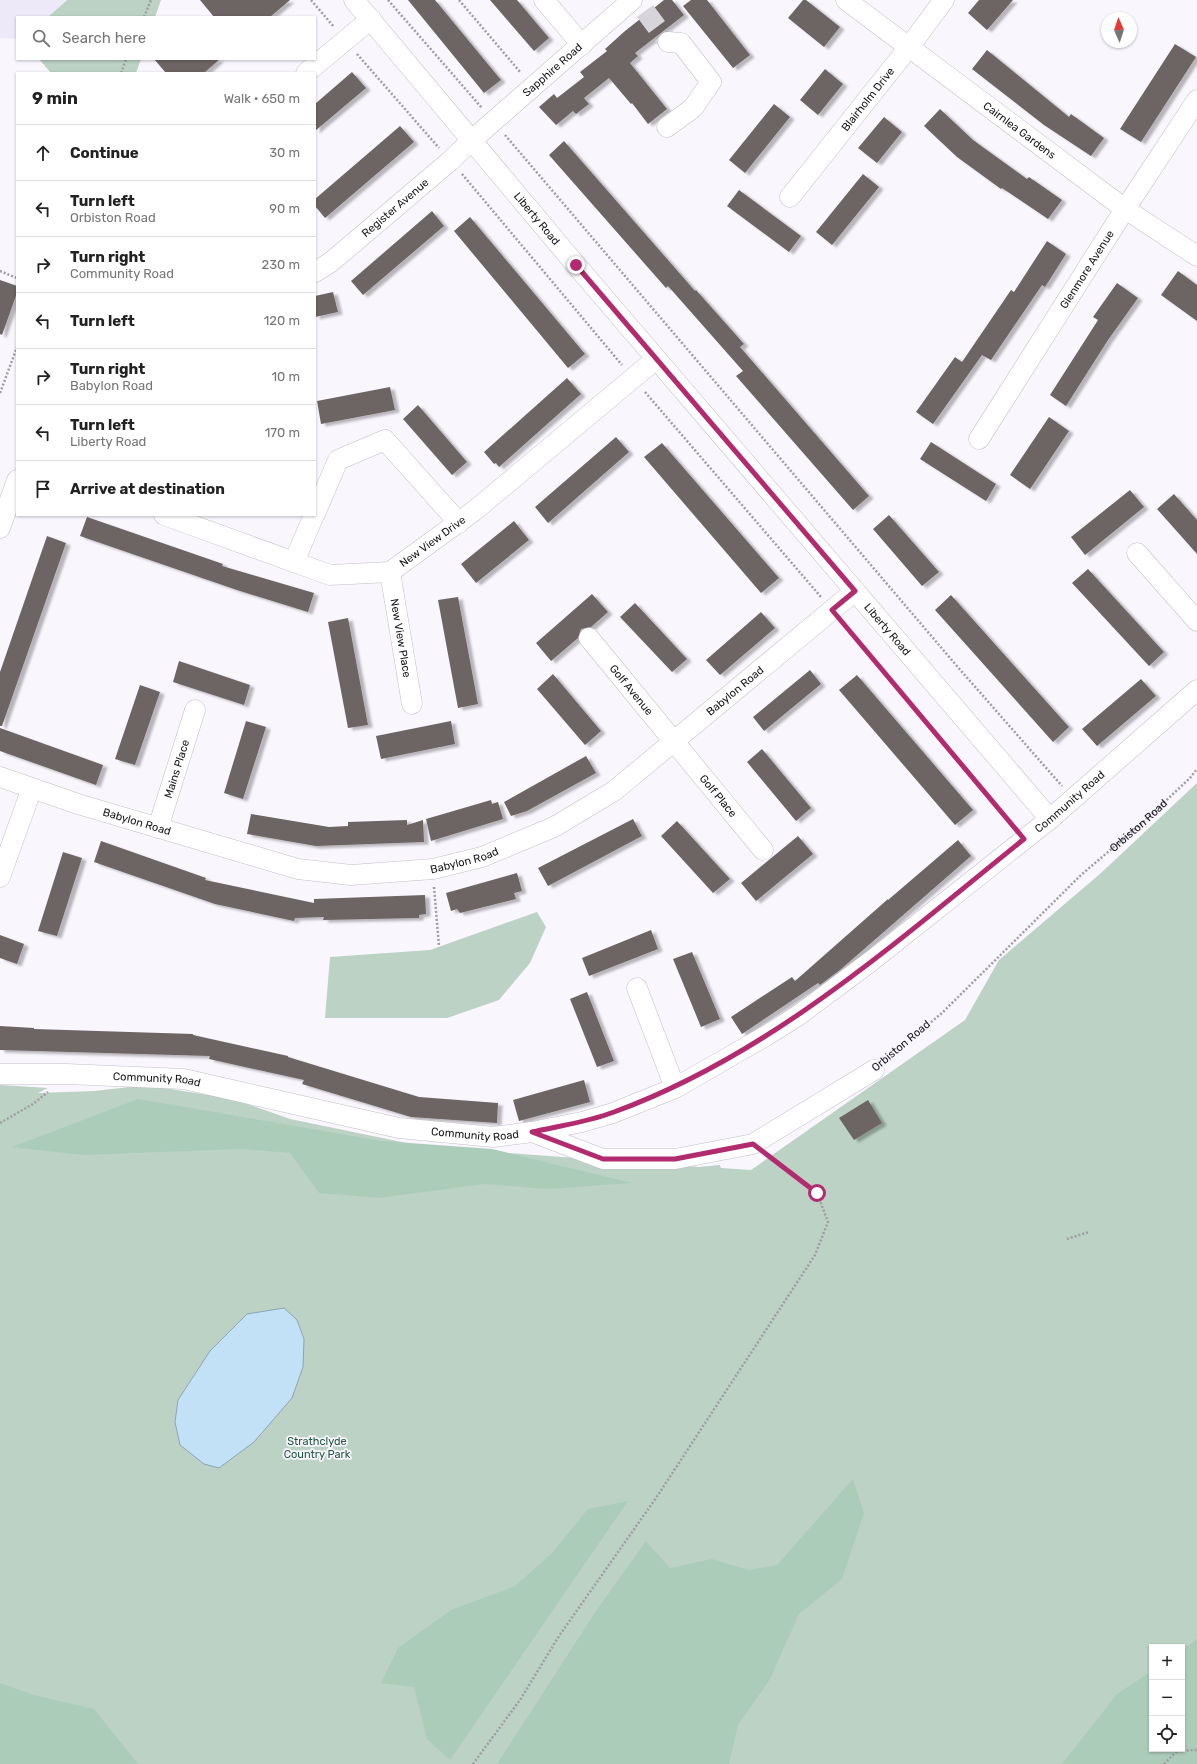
<!DOCTYPE html>
<html lang="en">
<head>
<meta charset="utf-8">
<style>
  :root { --surface:#fff; --page:#f6f6f6; --text:#222; --muted:#767676; --line:#e0e0e0 }
  body { margin:0; font-family:Rubik,sans-serif; background:var(--page); color:var(--text) }
  .controls { position:absolute; right:12px; bottom:12px; display:grid; overflow:hidden; border-radius:0px; box-shadow:0 1px 3px #0004 }
  .controls button { width:36px; height:36px; display:grid; place-items:center; padding:0; border:0; border-bottom:1px solid var(--line); background:var(--surface); color:var(--text); font:20px sans-serif }
  .compass { position:absolute; left:1101px; top:12px; width:36px; height:36px; border-radius:50%; background:var(--surface); box-shadow:0 1px 3px #0004; rotate:357deg }
  .stop { position:absolute; width:12px; height:12px; margin:-9px; border:3px solid #b22b6e; border-radius:50%; background:#fff }
  .stop.end { background:#b22b6e; border-color:#fff; box-shadow:0 1px 4px #0008 }
  .list { margin:0; padding:0; list-style:none }
  h2 { display:flex; justify-content:space-between; align-items:center; height:52px; margin:0; padding:0 16px; font-size:17px }
  h2 small { font-size:13px; font-weight:400; color:var(--muted) }
  .list li { display:grid; grid-template-columns:26px 1fr auto; gap:12px; align-items:center; box-sizing:border-box; height:56px; padding:0 16px; border-top:1px solid var(--line) }
  .list b { display:block; font-size:15px; white-space:nowrap }
  .list p { margin:0; font-size:13px; white-space:nowrap; color:var(--muted) }
  .list em { font-size:13px; font-style:normal; color:var(--muted) }
  .icon { flex:none; width:22px; height:22px; fill:none; stroke:currentColor; stroke-width:2; stroke-linecap:round; stroke-linejoin:round }
  .map { position:relative; flex:none; width:1197px; height:1764px; overflow:hidden }
  .search { position:absolute; background:var(--surface); box-shadow:0 1px 3px #0004; left:16px; top:16px; width:300px; height:44px; display:flex; align-items:center; gap:10px; box-sizing:border-box; padding:0 14px; border-radius:0px; color:var(--muted); font-size:15px }
  .panel { position:absolute; background:var(--surface); box-shadow:0 1px 3px #0004; left:16px; top:72px; width:300px; height:444px; border-radius:0px }
  .map>svg:first-child { display:block }
  .built { fill:#ede9f8 }
  .green { fill:#bbd2c5; fill-rule:evenodd }
  .forest { fill:#acccba }
  .water { fill:#c3e1f6; stroke:#8fa4b3 }
  .building { fill:#6d6563; filter:url(#shadow) }
  .lines { fill:none; stroke-linecap:round; stroke-linejoin:round }
  .minor-tunnel { stroke:#d7d4dc; stroke-width:20; stroke-dasharray:20 10; stroke-linecap:butt }
  .minor-casing { stroke:#c1bec6; stroke-width:21 }
  .path { stroke:#9f9ca2; stroke-width:2.5; stroke-dasharray:2 2; stroke-linecap:butt }
  .minor { stroke:#fff; stroke-width:20 }
  .route { stroke:#b22b6e; stroke-width:5 }
  .labels { text-anchor:middle; dominant-baseline:central; stroke-width:3.5; stroke-linejoin:round; paint-order:stroke }
  .street-label { font-size:11px; fill:#161518; stroke:#f9f6fe }
  .park-label { font-size:11px; fill:#1f573f; stroke:#f9f6fe }
</style>
</head>
<body>
<div class="map">
<svg width="1197" height="1764" viewBox="0 0 1197 1764">
  <defs>
    <filter id="shadow"><feDropShadow dx="4.5" dy="2.5" stdDeviation="1" flood-color="#0004"/></filter>
  </defs>
  <rect width="100%" height="100%" fill="#f9f6fe"/>
  <!-- built -->
  <path class="built" d="M0,0H66L48,17H17V39L0,38Z"/>
  <!-- green -->
  <path class="green" d="M67,0H161L155,17H48Z
    M39,59H141L136,73H51Z
    M1197,783V1764H0V1085L48,1088L38,1093L95,1091L146,1085L233,1099L290,1119L426,1147L699,1167L720,1165L721,1168L751,1170L965,1020L999,960L1101,873ZM1152,1647H1182V1749H1152Z
    M537,912L546,927L530,963L499,1000L447,1018H325L330,957L430,950Z"/>
  <!-- forest -->
  <path class="forest" d="M138,1099L382,1141L492,1149L632,1183L547,1189L485,1184L378,1198L319,1193L290,1153L240,1149L83,1155L12,1147Z
    M853,1479L864,1513L842,1579L799,1614L770,1679L738,1725L729,1764H497L596,1611L646,1541L670,1568L712,1559L749,1570L777,1565Z
    M628,1501L450,1760L427,1739L414,1687L381,1683L398,1648L451,1610L515,1586L552,1553L588,1509Z
    M1197,1639V1764H1062L1117,1694L1152,1671V1749H1182V1650Z
    M0,1683L34,1695L94,1709L138,1764H0Z"/>
  <!-- water -->
  <path class="water" d="M284,1308L297,1320L304,1339L303,1367L292,1398L254,1442L219,1468L204,1464L180,1445L175,1422L178,1400L210,1351L247,1314Z"/>
  <!-- building -->
  <path class="building" d="M200,0H290L270,17H214Z
    M408,0H435L501,80L484,93Z
    M490,0H517L549,38L534,51Z
    M664,0H672L684,15L635,53L638,56L630,63L667,109L648,124L632,103L631,104L609,78L584,98L589,104L576,114L573,111L556,125L539,107L554,94L557,98L584,77L580,72L607,51L605,49L625,31Z
    M691,0H707L750,55L733,68L683,6Z
    M803,0H806L840,27L824,47L788,18Z
    M979,0H1013L987,30L968,13Z
    M1175,44L1196,57L1141,142L1120,129Z
    M987,50L1069,117L1071,114L1104,138L1091,156L1044,125L972,69Z
    M154,59H220L204,73H166Z
    M825,69L843,84L818,115L800,100Z
    M352,72L366,88L315,131V104Z
    M774,104L790,117L745,173L729,160Z
    M940,109L973,140L1027,179L1029,177L1062,200L1048,219L1002,188L1001,189L957,157L924,126Z
    M884,117L902,132L877,163L858,148Z
    M400,126L414,142L325,218L315,206V199Z
    M564,141L695,291L696,290L744,344L740,347L869,496L853,510L736,376L743,371L668,286L666,288L549,155Z
    M863,174L879,187L832,245L816,232Z
    M739,190L801,236L789,252L727,206Z
    M432,211L444,226L363,295L351,281Z
    M470,217L585,354L568,368L454,231Z
    M1047,241L1066,254L1045,287L1042,285L991,360L982,355L933,424L916,412L955,357L962,362L1011,290L1014,292Z
    M1178,271L1197,285V321L1161,295Z
    M0,280L17,286V293L2,335L0,334Z
    M1117,283L1138,298L1108,340L1066,406L1050,395L1098,320L1093,317Z
    M333,292L338,312L315,317V296Z
    M567,378L581,394L499,467L496,463L494,464L484,452Z
    M390,387L395,410L321,424L317,401Z
    M418,405L467,462L452,475L403,419Z
    M1049,417L1069,431L1030,489L1010,475Z
    M616,437L629,452L548,523L535,507Z
    M931,442L996,484L986,501L920,459Z
    M662,443L779,578L761,593L644,457Z
    M1130,490L1144,507L1085,555L1071,537Z
    M1174,494L1197,520V554L1157,509Z
    M889,515L939,572L922,586L873,529Z
    M87,517L223,564L222,566L314,593L308,612L237,590L80,536Z
    M514,521L529,540L476,583L461,564Z
    M47,536L66,543L2,726H0V672Z
    M1088,569L1164,652L1149,666L1072,583Z
    M592,594L608,612L591,627L581,629L578,638L551,661L536,643Z
    M951,595L1069,727L1053,742L935,610Z
    M458,597L478,704L458,708L438,600Z
    M635,603L687,659L672,672L620,617Z
    M761,612L775,628L720,675L706,660Z
    M348,618L368,725L348,728L328,622Z
    M179,661L250,685L244,705L173,682Z
    M810,670L821,684L764,731L753,717Z
    M553,674L601,731L585,745L537,689Z
    M857,675L973,810L955,825L839,690Z
    M1141,679L1156,696L1097,746L1082,729Z
    M140,685L160,692L135,765L115,759Z
    M246,721L266,727L243,799L224,793Z
    M451,721L455,744L381,759L376,736Z
    M0,728L103,765L96,785L0,751Z
    M762,749L811,808L796,821L747,762Z
    M586,756L596,773L527,811L511,816L504,802Z
    M491,800L492,804L498,802L503,819L431,841L426,819Z
    M251,814L329,827L348,826V822L407,820V825L423,820L424,842L316,846L247,834Z
    M633,819L642,836L548,886L538,868Z
    M677,821L730,879L713,893L661,836Z
    M798,836L813,854L756,901L741,883Z
    M958,840L971,856L840,970L820,985L818,983L742,1034L731,1017L792,977L795,981L888,899V900Z
    M101,841L206,878L205,880L314,903V899L425,895L426,914L419,915V918L323,920L324,917L295,918L294,921L215,904L94,862Z
    M63,852L82,858L57,936L38,931Z
    M517,873L522,891L514,893L516,899L460,913L457,909L451,911L446,893Z
    M651,930L658,949L589,976L582,958Z
    M0,935L24,944L17,964L0,958Z
    M692,952L720,1019L701,1027L673,959Z
    M587,992L614,1061L597,1067L570,999Z
    M0,1026L34,1028V1029L193,1034V1035L288,1056V1057L419,1097L498,1103L497,1123L411,1117L302,1084L304,1080L209,1059L210,1056L0,1050Z
    M584,1080L590,1102L519,1121L513,1100Z
    M868,1100L882,1123L854,1140L839,1118Z"/>
  <g class="lines">
    <!-- minor-tunnel -->
    <path class="minor-tunnel" d="M645,11L668,42"/>
    <!-- minor casing -->
    <g class="minor-casing">
      <g id="minor">
        <path id="s2" d="M354,0L576,265L1050,819"/>
        <path d="M544,0L582,45"/>
        <path id="s3" d="M846,0L1125,209L1197,256"/>
        <path d="M306,73L371,19"/>
        <path d="M667,127L693,108L711,82L681,43L668,42"/>
        <path id="s4" d="M790,197L909,47L944,0"/>
        <path id="s5" d="M315,272L331,262L450,161L472,140L632,0"/>
        <path id="s6" d="M979,439L1125,209L1197,100"/>
        <path d="M315,514L338,460L385,440L459,523"/>
        <path id="s7" d="M164,515L330,575L390,572L474,511L656,359"/>
        <path d="M0,528L17,480"/>
        <path d="M1137,553L1197,621"/>
        <path d="M294,562L314,515"/>
        <path id="s8" d="M390,572L412,704"/>
        <path id="s9" d="M589,638L763,850"/>
        <path id="s10" d="M0,777L78,804L298,869L351,875L433,869L482,857L554,827L614,791L855,591"/>
        <path id="s11" d="M158,828L195,710"/>
        <path d="M0,877L32,788"/>
        <path d="M637,988L675,1088"/>
        <path id="s12" d="M0,1074H66L184,1079L399,1128L493,1137L532,1132L582,1122L613,1113L675,1088L764,1037L799,1015L870,962L1050,819L1197,690"/>
        <path d="M532,1132L603,1159H675L753,1144L874,1070"/>
      </g>
    </g>
    <!-- path -->
    <g class="path">
      <path d="M311,0L334,27"/>
      <path d="M388,0L482,108"/>
      <path d="M459,0L521,73"/>
      <path d="M144,17L151,0"/>
      <path d="M357,54L439,148"/>
      <path d="M121,73L126,59"/>
      <path d="M505,135L956,665L1062,786"/>
      <path d="M462,174L622,365"/>
      <path d="M0,271L17,278"/>
      <path d="M645,392L821,597"/>
      <path d="M0,393L17,347"/>
      <path d="M844,624L1013,825"/>
      <path d="M434,887L439,946"/>
      <path id="s1" d="M888,1058L942,1013L1081,875L1142,823L1190,778L1197,769"/>
      <path d="M0,1123L33,1104L48,1092"/>
      <path d="M1067,1239L1089,1232"/>
      <path d="M473,1764L520,1700L559,1636L656,1498L815,1255L828,1222L817,1193L767,1156"/>
      <path d="M1164,1764L1177,1751L1197,1750"/>
    </g>
    <!-- minor -->
    <use href="#minor" class="minor"/>
  </g>
  <g class="lines">
    <!-- route -->
    <path class="route" d="M576,265L855,591L832,610L1024,839C896,942 770,1055 614,1112C588,1122 559,1126 532,1132L603,1159H675L753,1144L817,1193"/>
  </g>
  <g class="labels">
    <!-- street labels -->
    <g class="street-label">
      <text stroke="none"><textPath href="#s5" startOffset="312">Sapphire Road</textPath></text>
      <text stroke="none"><textPath href="#s4" startOffset="125">Blairholm Drive</textPath></text>
      <text stroke="none"><textPath href="#s3" startOffset="217">Cairnlea Gardens</textPath></text>
      <text stroke="none"><textPath href="#s5" startOffset="103">Register Avenue</textPath></text>
      <text stroke="none"><textPath href="#s2" startOffset="285">Liberty Road</textPath></text>
      <text stroke="none"><textPath href="#s6" startOffset="201">Glenmore Avenue</textPath></text>
      <text stroke="none"><textPath href="#s7" startOffset="289">New View Drive</textPath></text>
      <text stroke="none"><textPath href="#s2" startOffset="825">Liberty Road</textPath></text>
      <text stroke="none"><textPath href="#s8" startOffset="67">New View Place</textPath></text>
      <text stroke="none"><textPath href="#s9" startOffset="67">Golf Avenue</textPath></text>
      <text stroke="none"><textPath href="#s10" startOffset="803">Babylon Road</textPath></text>
      <text stroke="none"><textPath href="#s11" startOffset="62">Mains Place</textPath></text>
      <text stroke="none"><textPath href="#s9" startOffset="204">Golf Place</textPath></text>
      <text stroke="none"><textPath href="#s12" startOffset="1177">Community Road</textPath></text>
      <text stroke="none"><textPath href="#s10" startOffset="144">Babylon Road</textPath></text>
      <text stroke="none"><textPath href="#s1" startOffset="342">Orbiston Road</textPath></text>
      <text stroke="none"><textPath href="#s10" startOffset="480">Babylon Road</textPath></text>
      <text transform="translate(901 1046) rotate(-40)">Orbiston Road</text>
      <text stroke="none"><textPath href="#s12" startOffset="157">Community Road</textPath></text>
      <text stroke="none"><textPath href="#s12" startOffset="481">Community Road</textPath></text>
    </g>
    <!-- park labels -->
    <g class="park-label">
      <text x="317" y="1441">Strathclyde<tspan x="317" dy="13">Country Park</tspan></text>
    </g>
  </g>
</svg>
<div class="controls">
<button>+</button>
<button>−</button>
<button><svg class="icon" aria-label="locate" viewBox="0 0 24 24"><circle cx="12" cy="12" r="6"/><path d="M12 2v4M12 18v4M2 12h4M18 12h4"/></svg></button>
</div>
<svg class="compass" viewBox="-18 -18 36 36"><path d="M0-13l5 13h-10z" fill="#e53935"/><path d="M0 13l5-13h-10z" fill="#767676"/></svg>
<div class="stop" style="left:817px;top:1193px"></div>
<div class="stop end" style="left:576px;top:265px"></div>
<div class="search"><svg class="icon" aria-label="search" viewBox="0 0 24 24"><circle cx="10" cy="10" r="6"/><path d="M15 15l6 6"/></svg>Search here</div>
<section class="panel">
<h2>9 min<small>Walk · 650 m</small></h2>
<ul class="list">
<li><svg class="icon" aria-label="ahead" viewBox="0 0 24 24"><path d="M12 20V5M6 11l6-6 6 6"/></svg><div><b>Continue</b></div><em>30 m</em></li>
<li><svg class="icon" aria-label="left" viewBox="0 0 24 24"><path d="M17 20v-9H6M10 6l-5 5 5 5"/></svg><div><b>Turn left</b><p>Orbiston Road</p></div><em>90 m</em></li>
<li><svg class="icon" aria-label="right" viewBox="0 0 24 24"><path d="M7 20v-9h11M14 6l5 5-5 5"/></svg><div><b>Turn right</b><p>Community Road</p></div><em>230 m</em></li>
<li><svg class="icon" aria-label="left" viewBox="0 0 24 24"><path d="M17 20v-9H6M10 6l-5 5 5 5"/></svg><div><b>Turn left</b></div><em>120 m</em></li>
<li><svg class="icon" aria-label="right" viewBox="0 0 24 24"><path d="M7 20v-9h11M14 6l5 5-5 5"/></svg><div><b>Turn right</b><p>Babylon Road</p></div><em>10 m</em></li>
<li><svg class="icon" aria-label="left" viewBox="0 0 24 24"><path d="M17 20v-9H6M10 6l-5 5 5 5"/></svg><div><b>Turn left</b><p>Liberty Road</p></div><em>170 m</em></li>
<li><svg class="icon" aria-label="arrive" viewBox="0 0 24 24"><path d="M6 21V4h12l-3 4 3 4H6"/></svg><div><b>Arrive at destination</b></div></li>
</ul>
</section>
</div>
</body>
</html>
